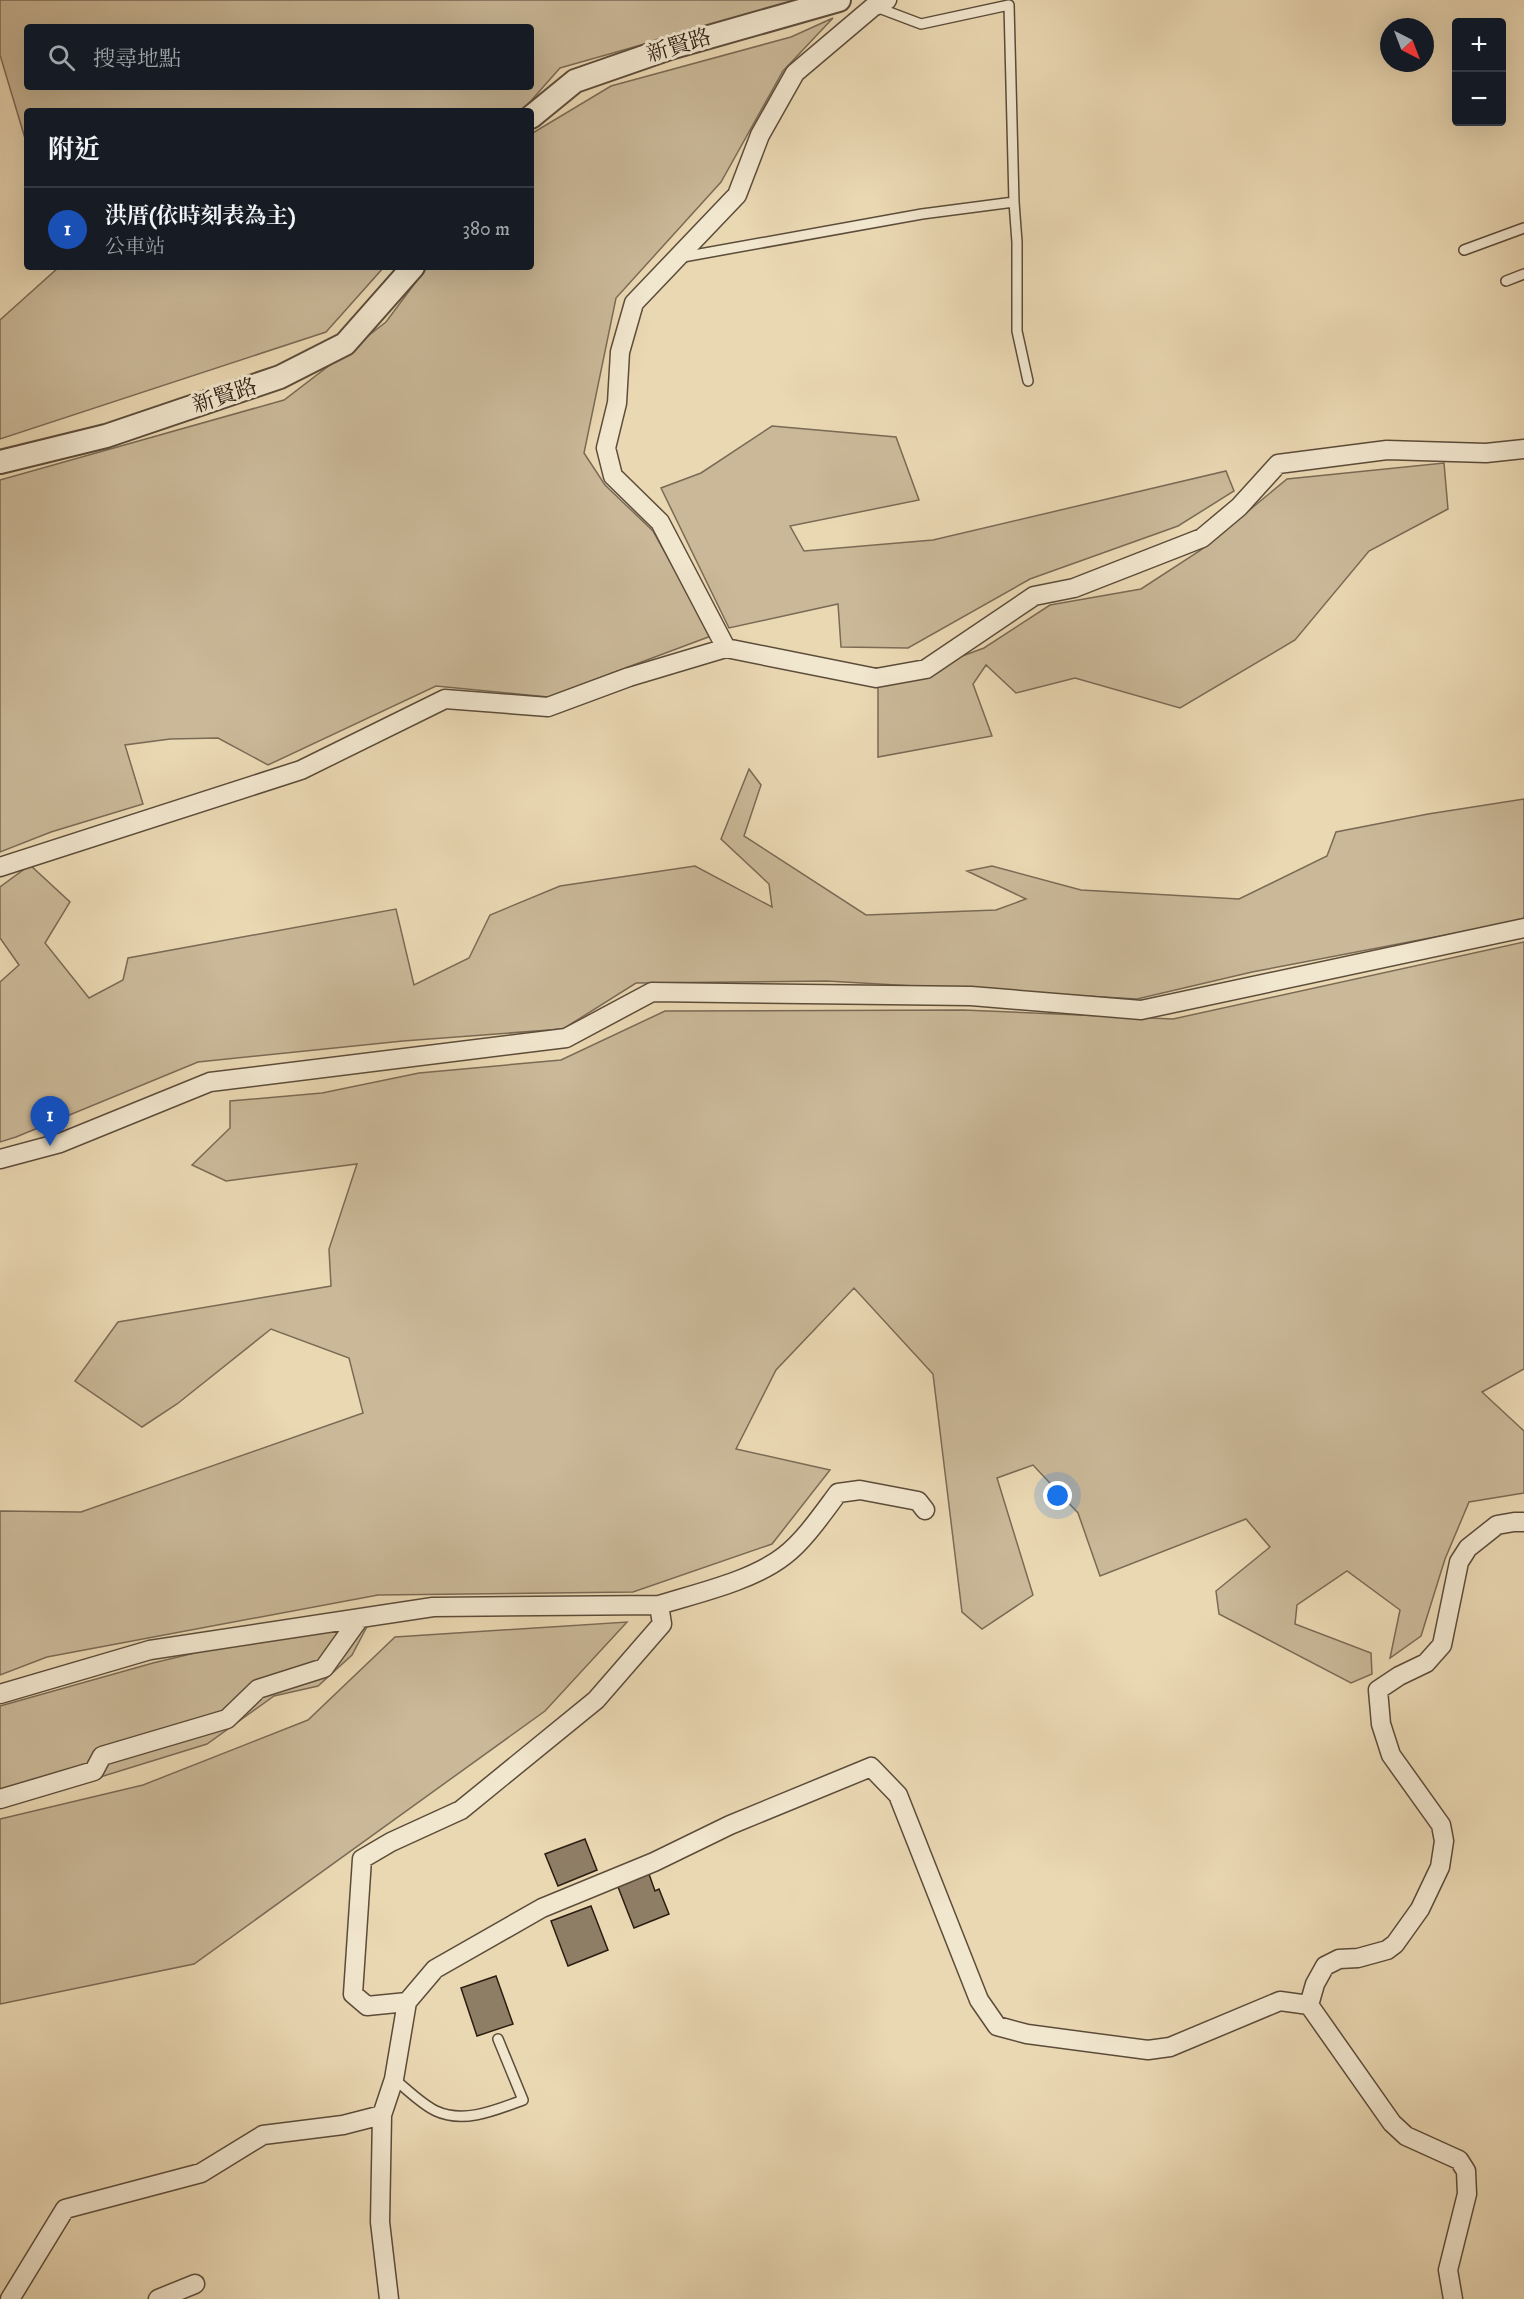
<!DOCTYPE html>
<html lang="zh-TW">
<head>
<meta charset="utf-8">
<style>
  :root { --surface:#171b24; --page:#20242c; --text:#f1f3f6; --muted:#9ea1a6; --line:#363941; --accent:#0b8043 }
  body { margin:0; font-family:"IM FELL DW Pica","Noto Serif TC",serif; background:var(--page); color:var(--text) }
  .controls { position:absolute; right:18px; top:18px; display:grid; overflow:hidden; border-radius:6px; box-shadow:0 6px 24px #0002 }
  .controls button { width:54px; height:54px; display:grid; place-items:center; padding:0; border:0; border-bottom:2px solid var(--line); background:var(--surface); color:var(--text); font:30px sans-serif }
  .compass { position:absolute; left:1380px; top:18px; width:54px; height:54px; border-radius:50%; background:var(--surface); box-shadow:0 6px 24px #0002; rotate:138deg }
  .you { position:absolute; left:1058px; top:1496px; width:21px; height:21px; margin:-15px; border:4px solid #fff; border-radius:50%; background:#1a73e8; box-shadow:0 0 0 9px #1a73e833 }
  .badge { display:grid; place-items:center; width:39px; height:39px; border-radius:50%; background:var(--accent); color:#fff; font-size:20px; font-weight:700 }
  .pin { position:absolute; translate:-50% -50px; filter:drop-shadow(0 2px 3px #0008) }
  .pin::after { content:''; position:absolute; top:32px; width:21px; height:18px; background:inherit; clip-path:polygon(0 0,100% 0,50% 100%) }
  .list { margin:0; padding:0; list-style:none }
  h2 { display:flex; justify-content:space-between; align-items:center; height:78px; margin:0; padding:0 24px; font-size:26px }
  h2 small { font-size:20px; font-weight:400; color:var(--muted) }
  .list li { display:grid; grid-template-columns:39px 1fr auto; gap:18px; align-items:center; box-sizing:border-box; height:84px; padding:0 24px; border-top:2px solid var(--line) }
  .list b { display:block; font-size:22px; white-space:nowrap }
  .list p { margin:0; font-size:20px; white-space:nowrap; color:var(--muted) }
  .list em { font-size:20px; font-style:normal; color:var(--muted) }
  .icon { flex:none; width:33px; height:33px; fill:none; stroke:currentColor; stroke-width:2; stroke-linecap:round; stroke-linejoin:round }
  .map { position:relative; flex:none; width:1524px; height:2299px; overflow:hidden }
  .search { position:absolute; background:var(--surface); box-shadow:0 6px 24px #0002; left:24px; top:24px; width:510px; height:66px; display:flex; align-items:center; gap:15px; box-sizing:border-box; padding:0 21px; border-radius:6px; color:var(--muted); font-size:22px }
  .panel { position:absolute; background:var(--surface); box-shadow:0 6px 24px #0002; left:24px; top:108px; width:510px; height:162px; border-radius:6px }
  .map>svg:first-child { display:block }
  .green { fill:#cab898; stroke:#7b6a55; stroke-width:1.5; fill-rule:evenodd }
  .building { fill:#8f7e66; stroke:#2c1d12; stroke-width:1.5 }
  .lines { fill:none; stroke-linecap:round; stroke-linejoin:round }
  .service-casing { stroke:#5c4c3a; stroke-width:12 }
  .minor-casing { stroke:#5c4c3a; stroke-width:21 }
  .tertiary-casing { stroke:#5c4c3a; stroke-width:26 }
  .service { stroke:#f1e6ce; stroke-width:9 }
  .minor { stroke:#f1e6ce; stroke-width:18 }
  .tertiary { stroke:#f1e6ce; stroke-width:22 }
  .labels { text-anchor:middle; dominant-baseline:central; stroke-width:6; stroke-linejoin:round; paint-order:stroke }
  .street-label { font-size:22px; fill:#2c1d12; stroke:#f1e6ce }
</style>
</head>
<body>
<div class="map">
<svg width="1524" height="2299" viewBox="0 0 1524 2299">
  <rect width="100%" height="100%" fill="#ead8b3"/>
  <filter id="stains"><feTurbulence type="fractalNoise" baseFrequency=".00333" numOctaves="4"/><feColorMatrix values="0 0 0 0 .2 0 0 0 0 .09 0 0 0 0 .02 0 0 0 .5 -.17"/></filter>
  <radialGradient id="worn" r=".72"><stop offset=".6" stop-color="#630" stop-opacity="0"/><stop offset="1" stop-color="#630" stop-opacity=".3"/></radialGradient>
  <!-- green -->
  <path class="green" d="M0,0H800L560,68L522,111H27V145L0,55ZM27,27H531V87H27Z
    M833,18L783,71L721,182L616,298L584,453L605,485L653,531L711,636L548,697L436,686L268,765L218,738L170,739L125,745L143,804L51,832L0,852V480L284,400L386,322L427,267H531V134L611,86L791,37Z
    M59,267H384L326,332L0,439V320Z
    M772,426L896,437L919,500L790,526L804,551L933,540L1226,471L1234,491L1178,526L1030,579L908,648L841,647L838,604L729,628L661,488L701,473Z
    M1444,463L1448,509L1369,551L1295,640L1180,708L1075,678L1016,693L986,665L973,684L992,736L878,757V687L984,648L1050,605L1141,589L1201,550L1287,479Z
    M749,769L761,785L744,836L866,915L996,910L1026,899L967,871L992,866L1081,890L1239,899L1327,856L1336,832L1428,814L1524,799V920L1252,972L1137,999L827,981L636,983L563,1029L403,1041L198,1062L16,1137L0,1142V982L19,965L0,938V887L30,865L70,902L45,943L89,998L123,980L128,958L396,909L414,985L469,958L490,915L560,886L695,866L772,907L769,884L721,839Z
    M1524,942V1369L1482,1392L1524,1431V1493L1469,1502L1445,1559L1421,1636L1390,1658L1400,1610L1347,1571L1297,1605L1295,1624L1371,1653L1372,1674L1351,1683L1219,1614L1216,1591L1270,1547L1246,1519L1100,1576L1078,1513L1033,1465L997,1478L1033,1595L982,1629L962,1612L933,1374L854,1288L776,1370L736,1449L830,1470L772,1544L633,1592L378,1595L47,1657L0,1675V1511L81,1512L363,1413L349,1358L271,1329L177,1404L142,1427L75,1381L118,1322L331,1286L329,1249L357,1164L226,1181L192,1165L230,1128V1101L322,1093L419,1073L561,1060L665,1011L963,1010L1173,1019Z
    M371,1619L352,1655L318,1686L274,1696L207,1744L0,1808V1706L153,1663L245,1641Z
    M627,1622L545,1711L194,1964L0,2004V1819L143,1785L308,1720L395,1637Z"/>
  <!-- building -->
  <path class="building" d="M585,1839L597,1870L558,1886L545,1854Z
    M649,1874L655,1891L659,1889L669,1914L634,1928L618,1887Z
    M591,1906L608,1950L568,1966L551,1921Z
    M496,1976L513,2024L477,2036L461,1988Z"/>
  <g class="lines">
    <!-- service casing -->
    <g class="service-casing">
      <path id="service" d="M876,7L921,24L1009,5L1014,202L1017,242V331L1028,381
        M1464,250L1524,228
        M683,257L922,214L1014,202
        M1506,281L1524,274
        M394,2079C407,2089 421,2104 436,2111C464,2124 496,2110 523,2100L498,2039"/>
    </g>
    <!-- minor casing -->
    <g class="minor-casing">
      <path id="minor" d="M726,648L876,678L926,669L1034,596L1074,588L1202,538L1239,507L1278,464L1387,450L1486,453L1524,449
        M0,867L301,770L445,699L548,707L629,677L726,648L660,522L613,476L606,448L617,403L620,352L634,303L737,195L760,135L795,73L873,7L887,0
        M0,1159L60,1143L210,1082L566,1038L652,992L971,996L1141,1010L1524,928
        M0,1694L150,1650L433,1607L659,1605
        M0,1799L94,1771L102,1756L227,1719L258,1689L324,1668L359,1619
        M407,2002L367,2006L353,1994L362,1859L391,1842L461,1810L596,1700L662,1624L659,1605C698,1593 752,1581 784,1556C804,1541 823,1513 838,1493L860,1490L918,1501L925,1510
        M1309,2005L1315,1984L1325,1966L1339,1959L1358,1958L1387,1950L1395,1944L1420,1909L1440,1867L1444,1841L1441,1825L1391,1755L1381,1724L1378,1690L1399,1676L1426,1663L1442,1645L1459,1562L1468,1548L1497,1525L1514,1522H1524
        M10,2299L65,2209L201,2173L263,2135L343,2125L382,2115
        M158,2299L195,2284
        M389,2299L380,2222L382,2115L394,2079L407,2002L435,1969L542,1908L654,1862L730,1825L871,1767L898,1795L979,2000L997,2026L1027,2034L1148,2050L1170,2047L1280,2001L1309,2005L1392,2123L1406,2136L1459,2160L1466,2171L1467,2194L1448,2270L1453,2299"/>
    </g>
    <!-- tertiary casing -->
    <g class="tertiary-casing">
      <path id="tertiary" d="M531,117L575,81L670,48L839,0
        M0,462L106,436L280,377L345,344L413,267"/>
    </g>
    <!-- service -->
    <use href="#service" class="service"/>
    <!-- minor -->
    <use href="#minor" class="minor"/>
    <!-- tertiary -->
    <use href="#tertiary" class="tertiary"/>
  </g>
  <g class="labels">
    <!-- street labels -->
    <g class="street-label">
      <text transform="translate(679 46) rotate(-17)">新賢路</text>
      <text transform="translate(225 396) rotate(-18)">新賢路</text>
    </g>
  </g>
  <rect width="100%" height="100%" filter="url(#stains)"/>
  <rect width="100%" height="100%" fill="url(#worn)"/>
</svg>
<div class="controls">
<button>+</button>
<button>−</button>
</div>
<svg class="compass" viewBox="-18 -18 36 36"><path d="M0-13l5 13h-10z" fill="#e53935"/><path d="M0 13l5-13h-10z" fill="#9ea1a6"/></svg>
<div class="you"></div>
<div class="pin badge" style="left:50px;top:1146px;background:#1a4fb4">1</div>
<div class="search"><svg class="icon" aria-label="search" viewBox="0 0 24 24"><circle cx="10" cy="10" r="6"/><path d="M15 15l6 6"/></svg>搜尋地點</div>
<section class="panel">
<h2>附近<small></small></h2>
<ul class="list">
<li><span class="badge" style="background:#1a4fb4">1</span><div><b>洪厝(依時刻表為主)</b><p>公車站</p></div><em>380 m</em></li>
</ul>
</section>
</div>
</body>
</html>
